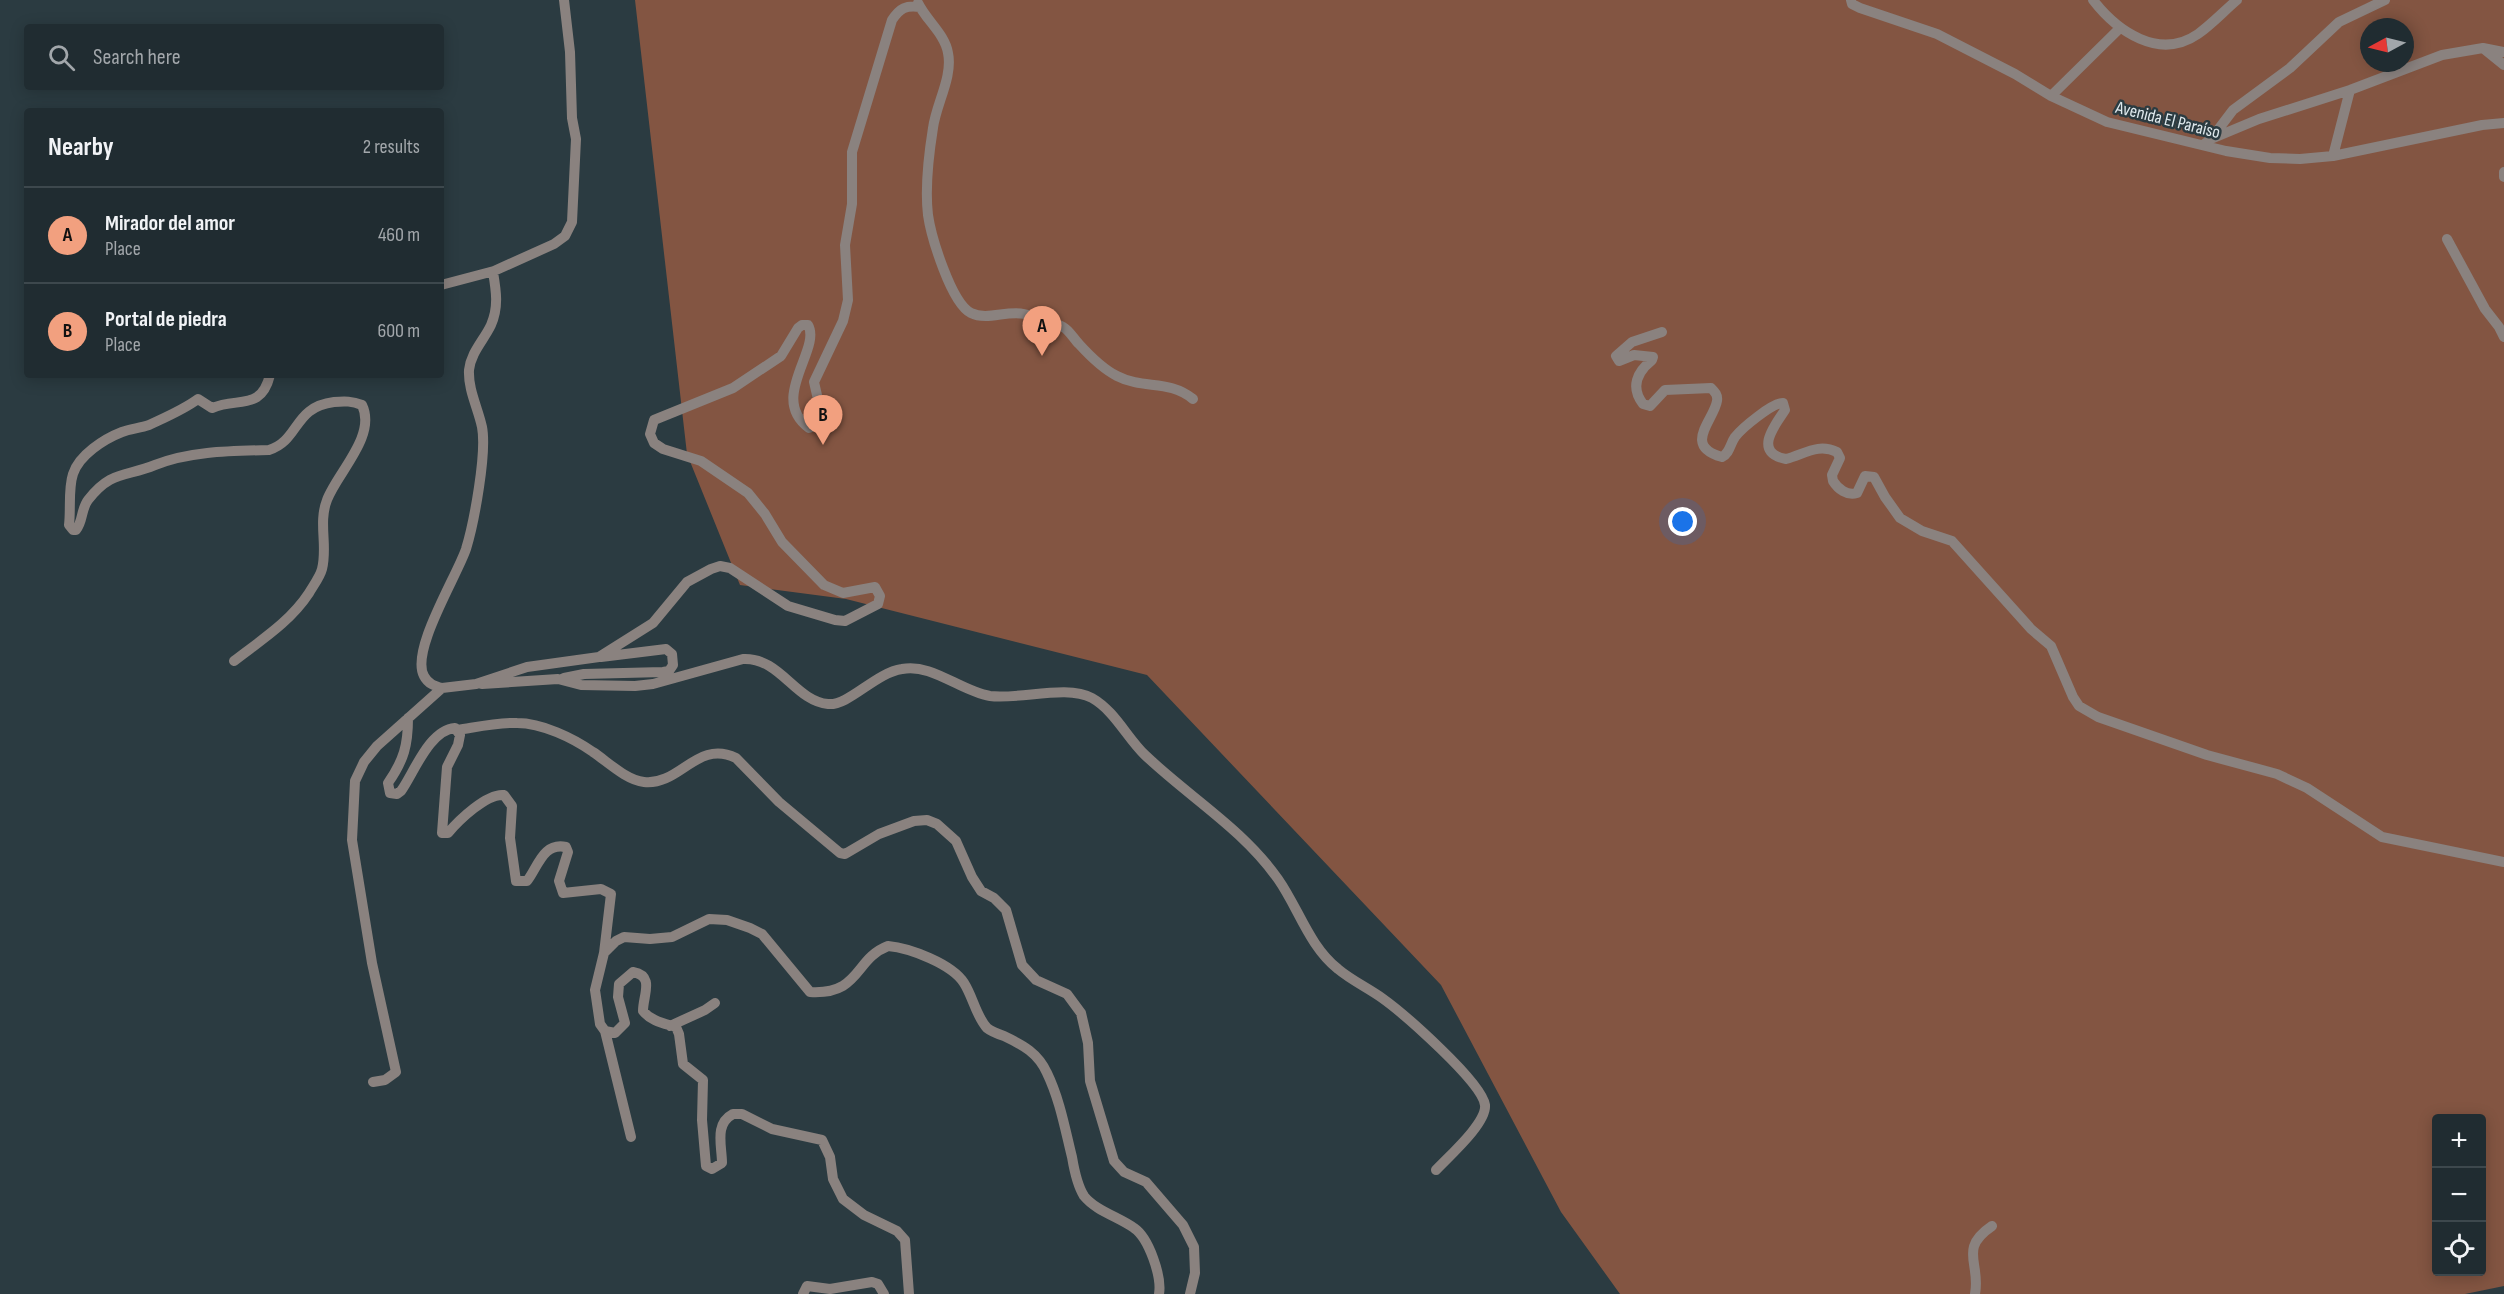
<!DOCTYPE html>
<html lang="en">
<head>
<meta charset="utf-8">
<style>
  :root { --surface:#202c31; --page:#283439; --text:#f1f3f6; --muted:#a2a7ab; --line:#3d484d; --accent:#f2a07f }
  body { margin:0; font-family:"Sofia Sans Condensed",sans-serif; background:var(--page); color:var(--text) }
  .controls { position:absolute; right:18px; bottom:18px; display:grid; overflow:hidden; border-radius:6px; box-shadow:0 3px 15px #0003 }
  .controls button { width:54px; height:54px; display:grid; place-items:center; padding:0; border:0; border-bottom:2px solid var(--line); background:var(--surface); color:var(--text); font:30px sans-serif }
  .compass { position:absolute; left:2360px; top:18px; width:54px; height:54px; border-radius:50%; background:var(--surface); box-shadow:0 3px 15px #0003; rotate:263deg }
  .you { position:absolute; left:1683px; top:522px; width:21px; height:21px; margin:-15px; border:4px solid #fff; border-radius:50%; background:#1a73e8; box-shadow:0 0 0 9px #1a73e833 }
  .badge { display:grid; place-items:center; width:39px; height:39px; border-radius:50%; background:var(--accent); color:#111; font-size:20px; font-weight:700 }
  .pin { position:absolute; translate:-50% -50px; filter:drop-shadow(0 2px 3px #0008) }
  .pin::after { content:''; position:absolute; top:32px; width:21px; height:18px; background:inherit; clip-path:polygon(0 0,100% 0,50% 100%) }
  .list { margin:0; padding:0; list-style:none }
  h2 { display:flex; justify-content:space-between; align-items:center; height:78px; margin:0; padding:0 24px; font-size:26px }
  h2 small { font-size:20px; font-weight:400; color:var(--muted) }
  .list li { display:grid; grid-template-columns:39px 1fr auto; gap:18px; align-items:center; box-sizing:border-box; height:96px; padding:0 24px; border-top:2px solid var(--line) }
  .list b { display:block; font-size:22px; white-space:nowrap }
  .list p { margin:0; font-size:20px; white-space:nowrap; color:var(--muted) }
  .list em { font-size:20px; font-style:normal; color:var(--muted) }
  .icon { flex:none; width:33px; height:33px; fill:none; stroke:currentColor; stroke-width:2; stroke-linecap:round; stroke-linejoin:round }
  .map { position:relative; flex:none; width:2504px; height:1294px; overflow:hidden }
  .search { position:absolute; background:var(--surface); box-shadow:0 3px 15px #0003; left:24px; top:24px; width:420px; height:66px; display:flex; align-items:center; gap:15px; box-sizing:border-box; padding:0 21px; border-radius:6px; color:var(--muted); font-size:22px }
  .panel { position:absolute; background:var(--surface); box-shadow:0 3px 15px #0003; left:24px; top:108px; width:420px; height:270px; border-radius:6px }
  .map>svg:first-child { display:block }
  .green { fill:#835542; fill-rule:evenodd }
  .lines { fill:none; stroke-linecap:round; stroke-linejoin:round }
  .minor { stroke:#8a827f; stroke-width:10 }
  .labels { text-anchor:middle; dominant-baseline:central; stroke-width:5; stroke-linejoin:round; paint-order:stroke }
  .street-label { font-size:18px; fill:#dfe9ed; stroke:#2b3b41 }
</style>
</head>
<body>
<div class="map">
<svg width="2504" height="1294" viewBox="0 0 2504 1294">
  <rect width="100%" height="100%" fill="#2b3b41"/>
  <!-- green -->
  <path class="green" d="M635,0H2504V1286L2465,1294H1620L1561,1212L1441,985L1147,675L846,599L740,585L687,454ZM2369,27H2405V63H2369ZM2436,1118H2482V1272H2436Z"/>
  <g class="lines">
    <!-- minor -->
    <path class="minor" d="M1851,0L1852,4L1860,8L1937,34L2015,74L2051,96L2107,122L2226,151L2270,158L2300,159L2333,156L2482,125L2504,123
      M2093,0C2117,31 2159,61 2198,34C2212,24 2224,11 2237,0
      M918,3C926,20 945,34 948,53C953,77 936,104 933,128C929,153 925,190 928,215C931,236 951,303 971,313C987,321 1007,310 1024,314C1036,317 1053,321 1063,327C1069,330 1074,339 1079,344C1089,355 1103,369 1117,376C1144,390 1168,379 1193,399
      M2483,48L2504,65
      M2051,96L2119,29
      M2211,139L2233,110L2290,68L2339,22L2385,0
      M2203,145L2211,139L2259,119L2350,90L2442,55L2483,48L2504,52
      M2333,156L2350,90
      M2504,172V177
      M2447,239L2485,309L2499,327L2504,337
      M441,285L494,271L554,244L565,236L572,222L576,139L572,118L570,52L564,0
      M1662,332L1632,342L1616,356L1619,361L1634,355L1653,357L1652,360C1637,372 1630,387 1643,404L1650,406L1665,390L1711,388C1715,392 1718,395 1717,401C1714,420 1682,446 1722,457C1730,453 1730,444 1735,437C1742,428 1772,403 1783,403L1785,410C1774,426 1753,453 1786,459C1805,454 1818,443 1837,452L1840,458L1832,475L1833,481C1838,489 1847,496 1857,493L1865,476L1874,477L1885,497L1900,518L1922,531L1952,541L2031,629L2051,646L2073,697L2079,706L2098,717L2207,755L2277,774L2307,788L2382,837L2504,862
      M234,661C261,640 290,622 309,593C313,586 320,577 322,569C328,546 318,523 327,500C337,473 377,436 362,405C352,401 345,401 334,402C293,407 300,440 269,450C231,451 191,451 155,465C126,477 111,470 88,500C81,509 83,522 76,530H73L69,525C71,509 68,489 73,474C79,455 104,439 122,432C130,429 140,428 149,425C166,417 183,410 198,399L212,408C239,397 261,411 270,375
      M564,678L584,674L663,672L669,671L673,665L672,654L666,649L601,657
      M482,684L558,679L581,685L635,686L653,684L743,659C780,657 795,701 828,704C849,706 875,673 902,669C932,663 960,691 990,696C1020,700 1067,684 1092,698C1115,711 1127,738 1145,755C1189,797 1243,829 1278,879C1299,909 1309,946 1338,969C1351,980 1368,988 1382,998C1403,1013 1482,1082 1485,1105C1487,1123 1448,1157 1436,1170
      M442,688C435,686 428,684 424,676C410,651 457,576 466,549C474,523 487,453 482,427C478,408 468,390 469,370C471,352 484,340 491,325C499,307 496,290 493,272
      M408,718C408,745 404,760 388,783L390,793L397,794L401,791C414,773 429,730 455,728L460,735L458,745L447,767L442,833H448C459,820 487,793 504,795L512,806L510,838L516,881H527C538,867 543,842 566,847L568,852L559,881L563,893L601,889L611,894L604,953L595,990L600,1024L605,1031L615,1033L625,1023L618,997L619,984L633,972C655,976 643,995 643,1011C651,1021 663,1023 676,1027L679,1034L683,1064L703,1080L702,1120L706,1166L712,1169L722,1163C722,1146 714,1124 733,1114H742L772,1129L822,1140L830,1157L833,1179L843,1199L864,1215L897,1231L905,1240L909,1294
      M458,730C477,727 498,722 517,723C542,723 573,738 593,752C608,762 626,780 644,782C680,786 697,739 736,758L779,802L840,853L845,854L879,834L914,821L927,820L937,824L956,841L972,877L981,891L994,898L1006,910L1022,965L1036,980L1067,994L1081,1013L1088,1043L1090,1081L1114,1161L1124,1172L1146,1182L1183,1225L1194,1247L1195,1273L1190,1294
      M604,953L616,941L624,937L650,939L672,937L709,919L727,920L750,928L762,934L810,992C861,995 854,959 888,946C910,948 952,964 964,983C973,997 976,1016 987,1028C992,1032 998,1034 1004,1036C1023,1045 1038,1053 1047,1073C1060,1100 1065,1129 1072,1157C1074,1169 1077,1185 1084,1196C1096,1211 1119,1217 1134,1228C1149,1238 1162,1277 1159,1294
      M670,1026L705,1010L715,1003
      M605,1031L631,1137
      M373,1082L385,1080L396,1072L372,963L352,840L355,781L364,762L377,746L442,688L476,684L527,667L599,657L653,623L687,582L711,569L720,566L730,568L788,606L835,620L845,621L878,604L880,596L875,587L843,593L824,585L782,542L765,514L748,493L701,461L663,449L654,443L650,434L654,420L733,388L781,356L798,328L802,325H808C822,349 768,398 809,428L820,423L822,417L814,382L843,321L848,300L845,245L852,204V152L892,20C900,8 906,5 920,7
      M803,1294L807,1286L830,1289L872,1282L878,1284L884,1294
      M1975,1294C1981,1263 1958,1249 1992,1226"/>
  </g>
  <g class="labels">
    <!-- street labels -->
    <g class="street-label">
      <text transform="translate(2168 120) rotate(14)">Avenida El Paraíso</text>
    </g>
  </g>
</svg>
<div class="controls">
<button>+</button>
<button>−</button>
<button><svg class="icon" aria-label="locate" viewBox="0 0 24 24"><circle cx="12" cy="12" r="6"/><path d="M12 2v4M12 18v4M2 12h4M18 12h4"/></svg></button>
</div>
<svg class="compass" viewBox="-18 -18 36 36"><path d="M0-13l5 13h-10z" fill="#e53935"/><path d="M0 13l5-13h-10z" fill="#a2a7ab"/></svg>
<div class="you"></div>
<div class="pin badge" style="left:1042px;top:356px">A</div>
<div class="pin badge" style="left:823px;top:445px">B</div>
<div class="search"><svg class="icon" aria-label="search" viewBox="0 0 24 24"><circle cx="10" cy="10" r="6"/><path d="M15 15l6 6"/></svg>Search here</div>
<section class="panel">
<h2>Nearby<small>2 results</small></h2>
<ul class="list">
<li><span class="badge">A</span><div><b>Mirador del amor</b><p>Place</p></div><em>460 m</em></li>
<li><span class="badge">B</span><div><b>Portal de piedra</b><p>Place</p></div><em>600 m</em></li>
</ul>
</section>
</div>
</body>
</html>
